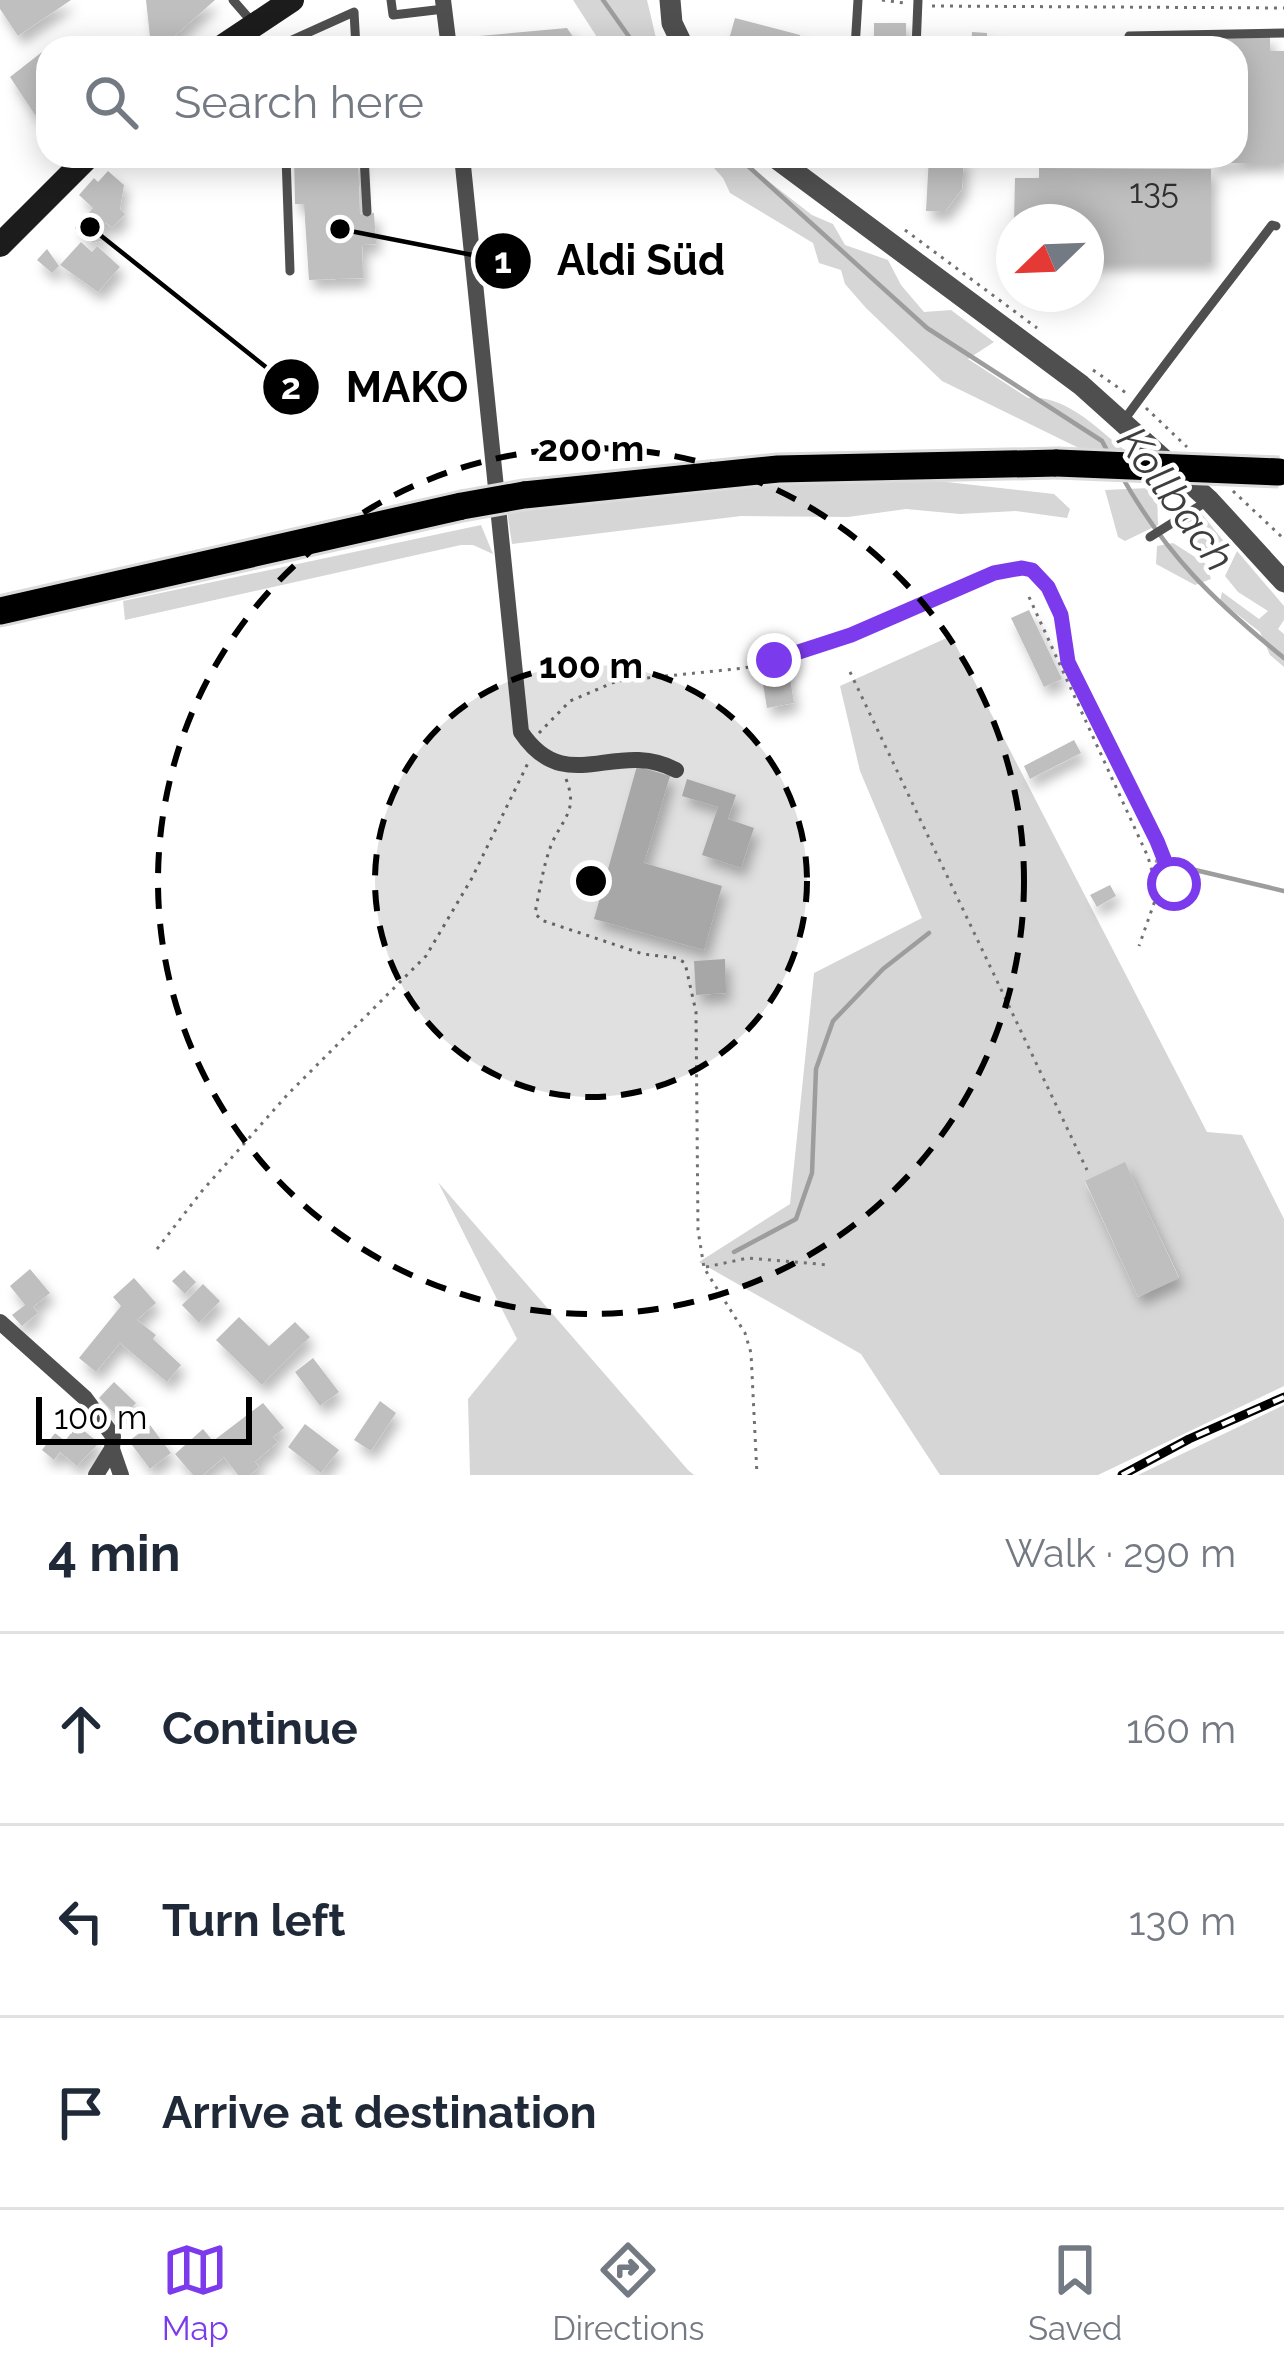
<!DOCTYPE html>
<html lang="en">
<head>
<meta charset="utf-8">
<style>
  :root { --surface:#fff; --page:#f6f6f7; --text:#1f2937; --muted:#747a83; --line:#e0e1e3; --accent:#7c3aed }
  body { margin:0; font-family:Raleway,sans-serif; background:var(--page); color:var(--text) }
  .compass { position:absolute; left:996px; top:204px; width:108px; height:108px; border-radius:50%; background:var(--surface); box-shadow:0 6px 30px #0003; rotate:247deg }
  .scale { position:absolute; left:36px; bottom:30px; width:216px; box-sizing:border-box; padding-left:12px; border:6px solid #000; border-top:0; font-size:33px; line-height:42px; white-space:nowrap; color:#000; -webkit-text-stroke:9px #fff; paint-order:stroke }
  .stop { position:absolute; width:36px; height:36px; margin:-27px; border:9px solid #7c3aed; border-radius:50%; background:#fff }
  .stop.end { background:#7c3aed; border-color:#fff; box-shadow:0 3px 12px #0008 }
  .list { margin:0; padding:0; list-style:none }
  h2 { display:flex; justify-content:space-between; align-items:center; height:156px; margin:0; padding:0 48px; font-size:51px }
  h2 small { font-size:39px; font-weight:400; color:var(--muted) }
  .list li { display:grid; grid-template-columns:78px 1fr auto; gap:36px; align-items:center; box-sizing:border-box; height:192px; padding:0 48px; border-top:3px solid var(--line) }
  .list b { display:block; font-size:45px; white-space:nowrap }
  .list em { font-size:39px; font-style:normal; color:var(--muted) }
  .icon { flex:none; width:66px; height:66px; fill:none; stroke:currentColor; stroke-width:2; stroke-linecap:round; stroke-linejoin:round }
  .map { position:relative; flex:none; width:1284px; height:1475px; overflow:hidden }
  .search { position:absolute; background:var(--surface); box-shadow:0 6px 30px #0003; left:36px; right:36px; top:36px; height:132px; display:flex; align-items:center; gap:30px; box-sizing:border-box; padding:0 42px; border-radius:36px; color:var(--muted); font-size:45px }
  .sheet { height:732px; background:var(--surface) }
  nav { display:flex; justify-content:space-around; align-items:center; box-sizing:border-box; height:168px; border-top:3px solid var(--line); background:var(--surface); font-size:33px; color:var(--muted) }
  nav a { display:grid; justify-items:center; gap:6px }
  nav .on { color:var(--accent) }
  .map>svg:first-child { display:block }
  .green { fill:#d6d6d6; fill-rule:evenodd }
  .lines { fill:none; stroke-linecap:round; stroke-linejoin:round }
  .stream { stroke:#9d9d9d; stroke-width:4.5 }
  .building { fill:#bfbfbf; filter:url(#shadow) }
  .primary-casing { stroke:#dbdbdb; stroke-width:33 }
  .path { stroke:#717171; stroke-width:3; stroke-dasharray:3 6; stroke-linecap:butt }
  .service { stroke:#4f4f4f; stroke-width:9 }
  .minor { stroke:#4f4f4f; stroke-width:16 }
  .tertiary { stroke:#4f4f4f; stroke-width:21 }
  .secondary { stroke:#1c1c1c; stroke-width:24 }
  .primary { stroke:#000; stroke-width:27 }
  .rail-casing { stroke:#000; stroke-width:9 }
  .rail { stroke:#fff; stroke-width:4.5; stroke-dasharray:14; stroke-linecap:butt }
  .primary-bridge-casing { stroke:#dbdbdb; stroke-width:33; stroke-linecap:butt }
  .primary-bridge { stroke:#000; stroke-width:27 }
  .route { stroke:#7c3aed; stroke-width:15 }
  .ring { fill:none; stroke:#000; stroke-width:6; stroke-dasharray:21 15 }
  .labels { text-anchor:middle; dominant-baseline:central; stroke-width:9; stroke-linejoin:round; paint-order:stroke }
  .number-label { font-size:33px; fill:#303030 }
  .water-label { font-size:42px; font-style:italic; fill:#3e3e3e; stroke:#fff }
  .centre { fill:#000; stroke:#fff; stroke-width:6 }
  .ring-label { font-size:36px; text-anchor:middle; font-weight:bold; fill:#000; stroke:#fff; stroke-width:9; stroke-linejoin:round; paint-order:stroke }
  .leader { fill:none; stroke:#000; stroke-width:4.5 }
  .callout-dot { fill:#000; stroke:#fff; stroke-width:4.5 }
  .mark-label { font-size:36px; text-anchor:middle; font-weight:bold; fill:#fff }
  .callout-label { font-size:42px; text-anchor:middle; font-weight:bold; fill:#000; stroke:#fff; stroke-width:9; stroke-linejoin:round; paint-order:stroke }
</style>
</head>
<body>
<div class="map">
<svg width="1284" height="1475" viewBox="0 0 1284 1475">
  <defs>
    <filter id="shadow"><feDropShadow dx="5" dy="9" stdDeviation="6" flood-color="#0004"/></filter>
  </defs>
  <rect width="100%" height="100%" fill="#fff"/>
  <!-- green -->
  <path class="green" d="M573,0H647L656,38L655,48H604Z
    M703,156H736L812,215L833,224L845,245L888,260L901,285L924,312L951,310L994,342L968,359L1028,398C1066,394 1097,429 1126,451L1087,452L942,381L866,308L845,284L841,270L819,263L813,243L730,193L723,178Z
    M785,481L947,482L1054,494L1070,509L1067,518L1016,511L960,514L906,509L848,517L741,516L512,544L507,512L618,495Z
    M1149,488L1157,491L1158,525L1125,541L1118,537L1105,490Z
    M1201,513L1226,544L1208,555L1195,547L1181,527Z
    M481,525L493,554L473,545H461L125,620L123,601Z
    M1173,543L1206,564L1211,579L1195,585L1156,564L1157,546Z
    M1237,551L1284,606V620L1278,629L1284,634V667L1270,655L1260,632L1220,601L1222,592L1259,619L1268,611L1238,592L1225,576Z
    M951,636L1207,1132L1242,1135L1284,1219V1386L1098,1475H940L861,1354L699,1262L790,1204L814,973L922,918L860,771L840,686ZM1125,1163L1179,1277L1138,1297L1085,1182Z
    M438,1182L688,1470L694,1475H470L468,1399L517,1339Z
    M1284,1405V1475H1138Z"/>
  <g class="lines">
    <!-- stream -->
    <path class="stream" d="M603,0L637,48
      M737,156L927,328L1102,441L1109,454
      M1121,475C1166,555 1214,601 1284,658
      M1157,861L1284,891
      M734,1252L796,1219L812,1173L816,1069L833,1021L883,969L929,933"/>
  </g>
  <!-- building -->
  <path class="building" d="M0,0H71L18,36L0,9Z
    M146,0H215L169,41L150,37Z
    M735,18L800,35L797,48H747L728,43Z
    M874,23H906V48H874Z
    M567,28L581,48H480L479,36Z
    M972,32L987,33V48H971Z
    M1212,36H1270V51H1284V163H1211V156H1236V48H1212Z
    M42,52L48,61V106L35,115L10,77Z
    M294,156H358L360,214L374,213L376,244L362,245L363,278L309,280L304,204H295Z
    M929,156H964L962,189L945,212L926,211Z
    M1039,168L1211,169V262H1086V222H1014L1015,178H1039Z
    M108,171L124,185L120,209L125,214L112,228L106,223L94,235L104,233L105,240L93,243L75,228L93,208L79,195L94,178L98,182Z
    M81,242L92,252L97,246L120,267L98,292L60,265Z
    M47,249L59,266L52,273L37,260Z
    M1029,610L1062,679L1044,687L1011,618Z
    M789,672L794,703L767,708L762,678Z
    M1074,740L1081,753L1030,779L1024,766Z
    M637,766L670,776L644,863L722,886L704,950L594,919Z
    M687,779L736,795L728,819L754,828L741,868L702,855L718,807L682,796Z
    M1110,885L1116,896L1097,907L1090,895Z
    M725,959L726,993L696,995L694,961Z
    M1125,1162L1179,1278L1138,1297L1085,1181Z
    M30,1269L50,1293L33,1307L38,1313L22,1326L12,1315L25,1305L10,1286Z
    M184,1270L196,1282L185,1294L172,1281Z
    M134,1278L156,1303L137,1320L156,1335L153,1339L181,1365L167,1382L120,1343L96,1372L79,1358L121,1306L113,1297Z
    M203,1284L220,1301L199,1323L182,1305Z
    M239,1317L269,1346L295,1322L310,1337L262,1385L216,1340Z
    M313,1358L339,1392L320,1406L295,1372Z
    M114,1382L136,1403L121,1420L99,1398Z
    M380,1401L396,1413L371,1451L354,1440Z
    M263,1403L284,1428L273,1437L278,1442L255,1462L259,1467L250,1475H238L224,1457L203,1475H193L175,1454L203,1429L213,1441Z
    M305,1424L339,1450L321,1473L288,1447Z
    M77,1425L99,1443L77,1466L60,1452L54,1460L42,1450L55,1433L65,1441Z
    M150,1425L171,1453L150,1469L129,1441Z"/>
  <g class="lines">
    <!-- primary casing -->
    <g class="primary-casing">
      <path id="primary" d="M524,495L778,469L1057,463
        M0,611L462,506"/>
    </g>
    <!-- path -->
    <path class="path" d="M882,0L904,3
      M932,6L1284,8
      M905,230L1037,328
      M1093,370L1129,395
      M1146,408L1187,447
      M1233,491L1284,539
      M1029,597L1148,857L1158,892L1139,946
      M850,672L1087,1170
      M539,733L570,701L617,681L745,668L851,635L994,573L1032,570L1049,587L1061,615L1068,662L1157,841L1174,884
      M566,779C578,810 564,817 552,843C543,865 540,890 535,913L541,920L643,954L677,958L685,963L696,1012L698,1230L704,1268L745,1333L751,1353L757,1475
      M157,1249L202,1191L289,1093L426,956L472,878L528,763
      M706,1267L748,1258L829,1265"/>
    <!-- service -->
    <path class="service" d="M233,0L253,23
      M391,0L393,15L444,9
      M1129,36L1284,33
      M283,44L354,12L356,48
      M855,48L858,0
      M916,48L918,0
      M286,156L290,271
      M364,156L367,212
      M1122,423C1171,355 1222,291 1272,225L1276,226
      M1150,537L1209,500"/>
    <!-- minor -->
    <path class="minor" d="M443,0L449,48
      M462,156L521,732C566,799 615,738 676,770
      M0,1322L85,1398L113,1436L112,1449L96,1475
      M112,1449L121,1475"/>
    <!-- tertiary -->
    <path class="tertiary" d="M670,0L672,23L684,48
      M773,156L1081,385L1209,500L1284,582"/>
    <!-- secondary -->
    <path class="secondary" d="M220,48L292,0
      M0,245L89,156"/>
    <!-- primary -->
    <use href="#primary" class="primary"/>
    <!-- rail casing -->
    <g class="rail-casing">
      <path id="rail" d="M1122,1475L1189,1439L1284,1397"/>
    </g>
    <!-- rail -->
    <use href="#rail" class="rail"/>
    <!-- primary-bridge casing -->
    <g class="primary-bridge-casing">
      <path id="primary-bridge" d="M1057,463L1279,472
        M462,506L524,495"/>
    </g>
    <!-- primary-bridge -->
    <use href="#primary-bridge" class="primary-bridge"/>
  </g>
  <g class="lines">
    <!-- route -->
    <path class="route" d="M774,660L851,635L994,573L1022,568L1032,570L1048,587L1061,615L1068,662L1157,841L1174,884"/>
  </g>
  <!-- distance rings -->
  <circle cx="591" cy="881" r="216" fill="#000" fill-opacity=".12"/>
  <g class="ring">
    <circle cx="591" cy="881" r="216"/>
    <circle cx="591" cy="881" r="433"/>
  </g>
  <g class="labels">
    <!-- number labels -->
    <g class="number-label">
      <text x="1154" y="191">135</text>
    </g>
    <!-- water labels -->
    <g class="water-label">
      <text transform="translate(1176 499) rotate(54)">Kollbach</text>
    </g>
  </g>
  <circle cx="591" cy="881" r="18" class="centre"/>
  <g class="ring-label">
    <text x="591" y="461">200 m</text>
    <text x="591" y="678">100 m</text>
  </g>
  <!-- callouts -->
  <path class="leader" d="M340 229L503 261M90 227L291 387"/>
  <g class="callout-dot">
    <circle cx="340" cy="229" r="12"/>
    <circle cx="90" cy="227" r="12"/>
    <circle cx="503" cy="261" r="30"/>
    <circle cx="291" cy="387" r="30"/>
  </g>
  <g class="mark-label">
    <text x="503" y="273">1</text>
    <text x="291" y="399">2</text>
  </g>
  <g class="callout-label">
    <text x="641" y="275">Aldi Süd</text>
    <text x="407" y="402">MAKO</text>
  </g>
</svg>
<svg class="compass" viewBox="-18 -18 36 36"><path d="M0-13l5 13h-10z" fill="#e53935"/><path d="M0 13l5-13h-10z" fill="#747a83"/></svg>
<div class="scale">100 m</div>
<div class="stop" style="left:1174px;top:884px"></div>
<div class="stop end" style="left:774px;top:660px"></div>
<div class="search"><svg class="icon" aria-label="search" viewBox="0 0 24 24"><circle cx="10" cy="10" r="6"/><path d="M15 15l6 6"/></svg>Search here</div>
</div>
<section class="sheet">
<h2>4 min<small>Walk · 290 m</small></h2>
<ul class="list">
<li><svg class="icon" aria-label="ahead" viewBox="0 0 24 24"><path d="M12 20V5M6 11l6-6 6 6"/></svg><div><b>Continue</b></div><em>160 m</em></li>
<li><svg class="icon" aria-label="left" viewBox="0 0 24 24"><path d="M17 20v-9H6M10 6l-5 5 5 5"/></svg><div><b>Turn left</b></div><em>130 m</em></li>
<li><svg class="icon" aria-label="arrive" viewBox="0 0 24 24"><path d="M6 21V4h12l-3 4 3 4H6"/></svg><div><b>Arrive at destination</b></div></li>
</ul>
</section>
<nav>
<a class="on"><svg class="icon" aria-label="map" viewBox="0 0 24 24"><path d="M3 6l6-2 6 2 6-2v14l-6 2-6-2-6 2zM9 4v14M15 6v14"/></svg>Map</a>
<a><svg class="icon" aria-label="directions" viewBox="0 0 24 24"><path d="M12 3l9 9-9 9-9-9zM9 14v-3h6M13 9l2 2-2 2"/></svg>Directions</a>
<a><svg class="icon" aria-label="saved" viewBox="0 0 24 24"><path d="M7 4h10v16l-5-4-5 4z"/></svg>Saved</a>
</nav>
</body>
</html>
